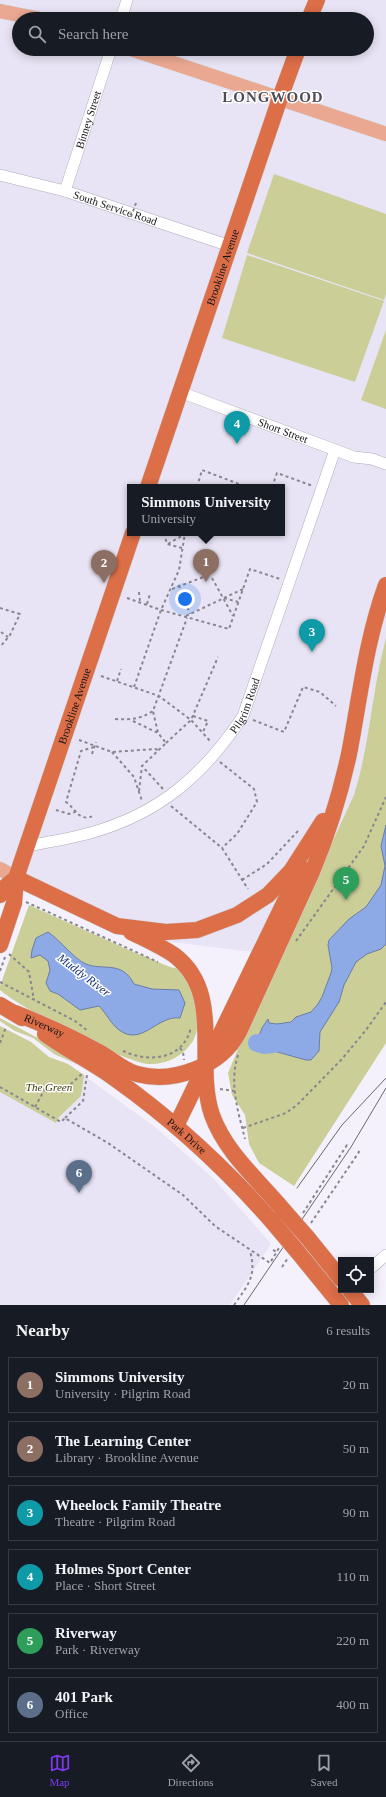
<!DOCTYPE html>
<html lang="en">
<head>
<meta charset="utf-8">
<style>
  :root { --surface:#171b24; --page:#242831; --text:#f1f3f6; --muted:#9ea1a6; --line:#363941; --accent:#7c3aed }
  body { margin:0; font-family:Georgia,serif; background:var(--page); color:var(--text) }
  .controls { position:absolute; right:12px; bottom:12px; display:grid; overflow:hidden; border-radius:0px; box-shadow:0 2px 10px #0003 }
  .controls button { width:36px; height:36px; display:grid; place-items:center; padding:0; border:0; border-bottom:1px solid var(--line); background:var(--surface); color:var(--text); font:20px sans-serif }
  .you { position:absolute; left:185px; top:599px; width:14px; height:14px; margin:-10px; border:3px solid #fff; border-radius:50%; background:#1a73e8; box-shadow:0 0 0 6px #1a73e833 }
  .badge { display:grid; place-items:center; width:26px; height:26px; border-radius:50%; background:var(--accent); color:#fff; font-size:13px; font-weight:700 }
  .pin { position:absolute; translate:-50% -33px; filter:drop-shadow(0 1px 2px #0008) }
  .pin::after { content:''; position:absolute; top:21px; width:14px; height:12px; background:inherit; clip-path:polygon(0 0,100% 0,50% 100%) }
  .popup { position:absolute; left:127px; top:484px; width:158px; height:52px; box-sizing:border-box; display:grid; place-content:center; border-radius:0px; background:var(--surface); filter:drop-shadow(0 1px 3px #0005); font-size:13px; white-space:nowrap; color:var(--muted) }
  .popup b { font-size:15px; color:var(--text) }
  .popup::after { content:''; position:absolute; left:50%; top:100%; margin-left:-8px; border:8px solid transparent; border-top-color:var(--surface) }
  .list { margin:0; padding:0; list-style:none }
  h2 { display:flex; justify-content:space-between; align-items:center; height:52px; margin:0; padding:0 16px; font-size:17px }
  h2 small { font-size:13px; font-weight:400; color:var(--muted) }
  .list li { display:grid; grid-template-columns:26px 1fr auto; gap:12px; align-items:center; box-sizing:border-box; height:56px; margin:0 8px 8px; padding:0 8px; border:1px solid var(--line); border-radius:0px }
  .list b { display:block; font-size:15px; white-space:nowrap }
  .list p { margin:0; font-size:13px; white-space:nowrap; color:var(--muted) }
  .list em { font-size:13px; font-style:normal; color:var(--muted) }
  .icon { flex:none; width:22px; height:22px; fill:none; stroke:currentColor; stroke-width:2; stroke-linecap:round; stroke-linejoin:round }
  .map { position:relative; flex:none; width:386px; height:1305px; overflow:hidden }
  .search { position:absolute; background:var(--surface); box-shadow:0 2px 10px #0003; left:12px; right:12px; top:12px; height:44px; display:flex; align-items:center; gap:10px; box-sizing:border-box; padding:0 14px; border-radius:22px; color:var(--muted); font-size:15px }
  .sheet { height:436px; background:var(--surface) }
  nav { display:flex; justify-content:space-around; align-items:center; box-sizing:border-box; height:56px; border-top:1px solid var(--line); background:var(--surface); font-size:11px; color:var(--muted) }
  nav a { display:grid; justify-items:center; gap:2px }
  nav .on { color:var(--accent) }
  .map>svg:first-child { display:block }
  .built { fill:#e9e4f5; fill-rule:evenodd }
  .green { fill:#cbce97 }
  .water { fill:#8daae6; stroke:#697da8 }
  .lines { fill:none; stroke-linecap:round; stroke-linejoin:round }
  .river { stroke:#8daae6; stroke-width:18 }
  .minor-casing { stroke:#b0acb7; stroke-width:12 }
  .major-casing { stroke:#d0d0d1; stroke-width:15 }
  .highway-casing { stroke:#d0d0d1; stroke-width:17 }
  .path { stroke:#88868e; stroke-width:2; stroke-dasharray:3 3; stroke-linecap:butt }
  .minor { stroke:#fff; stroke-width:11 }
  .major { stroke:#eaa891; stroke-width:14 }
  .highway { stroke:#dc6e48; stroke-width:16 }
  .tram { stroke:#6a686f; stroke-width:1 }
  .highway-bridge-casing { stroke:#d0d0d1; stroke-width:17; stroke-linecap:butt }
  .path-bridge { stroke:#88868e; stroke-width:2; stroke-dasharray:3 3; stroke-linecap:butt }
  .highway-bridge { stroke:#dc6e48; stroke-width:16 }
  .labels { text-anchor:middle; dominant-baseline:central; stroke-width:3; stroke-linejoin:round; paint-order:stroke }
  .street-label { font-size:11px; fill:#141317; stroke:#fff }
  .park-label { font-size:11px; font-style:italic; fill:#373700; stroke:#fff }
  .water-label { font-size:12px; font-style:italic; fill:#122e72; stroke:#fff }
  .district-label { font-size:15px; font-weight:bold; letter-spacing:1px; fill:#4f4c56; stroke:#fff }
</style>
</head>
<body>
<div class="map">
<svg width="386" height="1305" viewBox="0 0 386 1305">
  <rect width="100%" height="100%" fill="#f4f1fc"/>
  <!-- built -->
  <path class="built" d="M0,0H386V910L299,954L244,951L165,941L0,869ZM19,19H367V49H19ZM130,487H282V533H130Z
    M0,1026L31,1042L49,1057L68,1064L155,1127L213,1178L261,1232L271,1244L230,1305H0Z"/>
  <!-- green -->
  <path class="green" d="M274,174L386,214V294L384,300L247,253Z
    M247,255L384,301L355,382L222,338Z
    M386,330V409L361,400Z
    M386,638V1043L294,1186L259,1163L249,1144L245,1115L232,1095L228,1073L251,1018L354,795C370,744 372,690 386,638Z
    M29,905L138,954C153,958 164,967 180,969C184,977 190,985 194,993C199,1006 200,1028 193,1041C183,1056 168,1064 150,1064C128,1065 17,1006 0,990V986Z
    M0,1018L53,1046L81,1066L54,1054L33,1038L15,1031L0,1021Z
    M0,1026L31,1042L49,1057L68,1064L84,1075L81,1096L59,1117L56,1123L0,1092Z"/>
  <!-- water -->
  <path class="water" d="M386,825V944L381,949L367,954L356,962L344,985L339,1002L320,1032L319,1051L311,1060H306L263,1048L258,1039L262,1028L268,1019L269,1023L277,1024L291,1022L296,1017L311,1012L318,1004L322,997L331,973L332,968L328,945L329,940L349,919L366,907L381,885L385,866L381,846Z
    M48,932C60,940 74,959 86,964C103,971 122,960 134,984L152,989L179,990L185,1003L180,1018C157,1015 142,1047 119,1030C110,1023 107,1014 99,1006L80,1010L58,994L50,991L46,983L50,970L48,961L40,955L31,958L32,950L36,938Z"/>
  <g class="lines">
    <!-- river -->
    <path class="river" d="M257,1043L265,1045L285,1042"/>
    <!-- minor casing -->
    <g class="minor-casing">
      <g id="minor">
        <path d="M121,19L127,0"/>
        <path id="s1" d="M0,175L65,191L230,246"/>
        <path id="s2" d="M65,191L111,49"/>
        <path id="s3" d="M180,392L354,457L372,459L386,464"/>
        <path id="s4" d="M27,846C48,842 69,839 90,833C159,814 204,775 243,716L335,450"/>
        <path d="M371,1268L386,1255"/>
      </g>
    </g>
    <!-- major casing -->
    <g class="major-casing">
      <path id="major" d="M0,11L40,19
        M131,49L386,134
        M0,869L16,878"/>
    </g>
    <!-- highway casing -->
    <g class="highway-casing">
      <g id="highway">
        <path d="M309,19L317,0"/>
        <path id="s5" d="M148,487L280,98L298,49"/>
        <path d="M16,878L117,926L166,932L197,930L237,915L268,895L291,871L323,821"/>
        <path d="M0,895L5,887L16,878"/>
        <path d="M131,932C145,939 161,946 174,955C225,993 194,1063 212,1115C225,1151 255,1177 279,1205"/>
        <path id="s6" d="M0,945L14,903L16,878L133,533"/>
        <path d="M0,1005L22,1018"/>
        <path id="s7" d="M15,1013C43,1024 70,1036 97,1051C111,1058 122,1070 137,1074C174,1084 221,1066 239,1032L312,872C327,836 341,791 349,754C360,697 366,640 386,585"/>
        <path id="s8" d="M45,1034C67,1050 92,1062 114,1078C172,1119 223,1166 270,1219"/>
        <path d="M176,1126L301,868"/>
        <path d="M307,1237L341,1279"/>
        <path d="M297,1251L341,1305"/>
        <path d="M350,1290L362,1305"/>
      </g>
    </g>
    <!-- path -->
    <path class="path" d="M197,487L202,470L247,487
      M266,487H272
      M272,487L277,473L313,486
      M164,533L167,544L182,548
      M168,544L185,534
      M212,578L233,616
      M179,585L190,614
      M172,589L206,576
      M139,592L140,602
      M127,598L161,610L229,629L250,569L280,579
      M224,598L238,602
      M147,604L150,594
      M0,608L20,614L10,635L0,647
      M186,616L243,589
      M1,632L8,637
      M101,676L159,696L191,720L211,742
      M117,681L121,669
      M134,687L161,610L179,570L185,533
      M193,716L208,721L203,732
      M115,719C130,720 141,719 153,711
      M253,720L284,732L303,687L320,692L336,706
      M133,721L158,733
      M79,740L112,752L155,749L159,750
      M166,743L191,720L218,657
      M94,747L81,751L66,802C77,810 79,823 95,815
      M112,752L134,777L142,801
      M92,754L96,742
      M220,762L254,789L257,802L237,834L222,848
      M163,789L142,766L166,743L158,733L153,711L187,618
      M139,791L142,766
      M171,806L222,848L248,889
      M56,810L69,814L75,812
      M242,880L267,864L298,831
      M26,902L158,962
      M296,941L364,846L386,797
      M9,954L29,972L34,1000
      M0,971L5,957
      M0,982L75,1021L88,1031
      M0,1043L6,1027
      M180,1048L183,1052L184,1060
      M123,1051C149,1063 184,1060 191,1027
      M238,1055C229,1084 238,1111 245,1139
      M0,1087L61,1122L65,1118L108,1143L183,1195L215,1226L270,1263L279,1248
      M220,1089L234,1091
      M35,1107L47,1085L61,1093L83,1073
      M65,1118L83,1101L87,1075
      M243,1128L286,1113L297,1105L342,1059L366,1030L386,1002
      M303,1213L347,1145L349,1146
      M311,1223L359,1152L357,1151
      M273,1250L277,1252
      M282,1267L288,1258
      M234,1305C248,1285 257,1276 250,1251"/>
    <!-- minor -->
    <use href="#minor" class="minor"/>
    <!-- major -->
    <use href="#major" class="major"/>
    <!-- highway -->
    <use href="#highway" class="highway"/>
    <!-- tram -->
    <path class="tram" d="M297,1188L342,1125L386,1078
      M244,1305L351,1147L386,1088"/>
    <!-- highway-bridge casing -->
    <g class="highway-bridge-casing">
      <path id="highway-bridge" d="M279,1205L307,1237
        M270,1219L297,1251"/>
    </g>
    <!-- path-bridge -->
    <path class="path-bridge" d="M131,217L136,203"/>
    <!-- highway-bridge -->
    <use href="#highway-bridge" class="highway-bridge"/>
  </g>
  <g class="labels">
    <!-- street labels -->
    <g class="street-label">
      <text stroke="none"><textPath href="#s2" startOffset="75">Binney Street</textPath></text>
      <text stroke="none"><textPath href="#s1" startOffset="120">South Service Road</textPath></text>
      <text stroke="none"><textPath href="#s5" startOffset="232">Brookline Avenue</textPath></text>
      <text stroke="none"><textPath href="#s3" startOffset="110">Short Street</textPath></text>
      <text stroke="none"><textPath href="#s4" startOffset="272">Pilgrim Road</textPath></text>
      <text stroke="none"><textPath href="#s6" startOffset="251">Brookline Avenue</textPath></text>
      <text stroke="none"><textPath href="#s7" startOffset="32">Riverway</textPath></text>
      <text stroke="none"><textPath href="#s8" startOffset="175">Park Drive</textPath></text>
    </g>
    <!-- park labels -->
    <g class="park-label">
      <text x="49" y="1087">The Green</text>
    </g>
    <!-- water labels -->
    <g class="water-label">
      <text transform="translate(84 975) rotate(37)">Muddy River</text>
    </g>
    <!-- district labels -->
    <g class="district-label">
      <text x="273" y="97">LONGWOOD</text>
    </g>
  </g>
</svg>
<div class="controls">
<button><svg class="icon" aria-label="locate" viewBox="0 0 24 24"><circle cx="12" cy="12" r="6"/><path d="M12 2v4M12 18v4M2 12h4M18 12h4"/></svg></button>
</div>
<div class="you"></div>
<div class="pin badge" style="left:206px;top:582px;background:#8d6e63">1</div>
<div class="popup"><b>Simmons University</b>University</div>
<div class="pin badge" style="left:104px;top:583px;background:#8d6e63">2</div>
<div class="pin badge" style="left:312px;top:652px;background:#0f9aa8">3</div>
<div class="pin badge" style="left:237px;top:444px;background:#0f9aa8">4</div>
<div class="pin badge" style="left:346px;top:900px;background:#2e9e5b">5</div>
<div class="pin badge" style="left:79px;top:1193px;background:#5c6f8a">6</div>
<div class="search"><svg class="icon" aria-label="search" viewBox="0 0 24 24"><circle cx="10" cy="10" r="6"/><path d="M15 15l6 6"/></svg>Search here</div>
</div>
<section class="sheet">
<h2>Nearby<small>6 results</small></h2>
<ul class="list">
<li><span class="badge" style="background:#8d6e63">1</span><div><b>Simmons University</b><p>University · Pilgrim Road</p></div><em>20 m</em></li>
<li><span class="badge" style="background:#8d6e63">2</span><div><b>The Learning Center</b><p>Library · Brookline Avenue</p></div><em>50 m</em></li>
<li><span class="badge" style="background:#0f9aa8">3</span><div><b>Wheelock Family Theatre</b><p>Theatre · Pilgrim Road</p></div><em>90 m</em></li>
<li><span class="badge" style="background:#0f9aa8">4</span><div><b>Holmes Sport Center</b><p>Place · Short Street</p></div><em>110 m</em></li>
<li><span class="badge" style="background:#2e9e5b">5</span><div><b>Riverway</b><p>Park · Riverway</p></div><em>220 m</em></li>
<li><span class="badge" style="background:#5c6f8a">6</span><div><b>401 Park</b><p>Office</p></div><em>400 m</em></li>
</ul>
</section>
<nav>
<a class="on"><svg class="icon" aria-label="map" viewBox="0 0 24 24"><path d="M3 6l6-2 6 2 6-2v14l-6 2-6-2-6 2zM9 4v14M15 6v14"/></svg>Map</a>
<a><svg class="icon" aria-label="directions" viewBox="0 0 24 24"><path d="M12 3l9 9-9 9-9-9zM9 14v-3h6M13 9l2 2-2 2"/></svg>Directions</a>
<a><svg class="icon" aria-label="saved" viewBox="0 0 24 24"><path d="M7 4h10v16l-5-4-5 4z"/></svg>Saved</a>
</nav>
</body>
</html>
